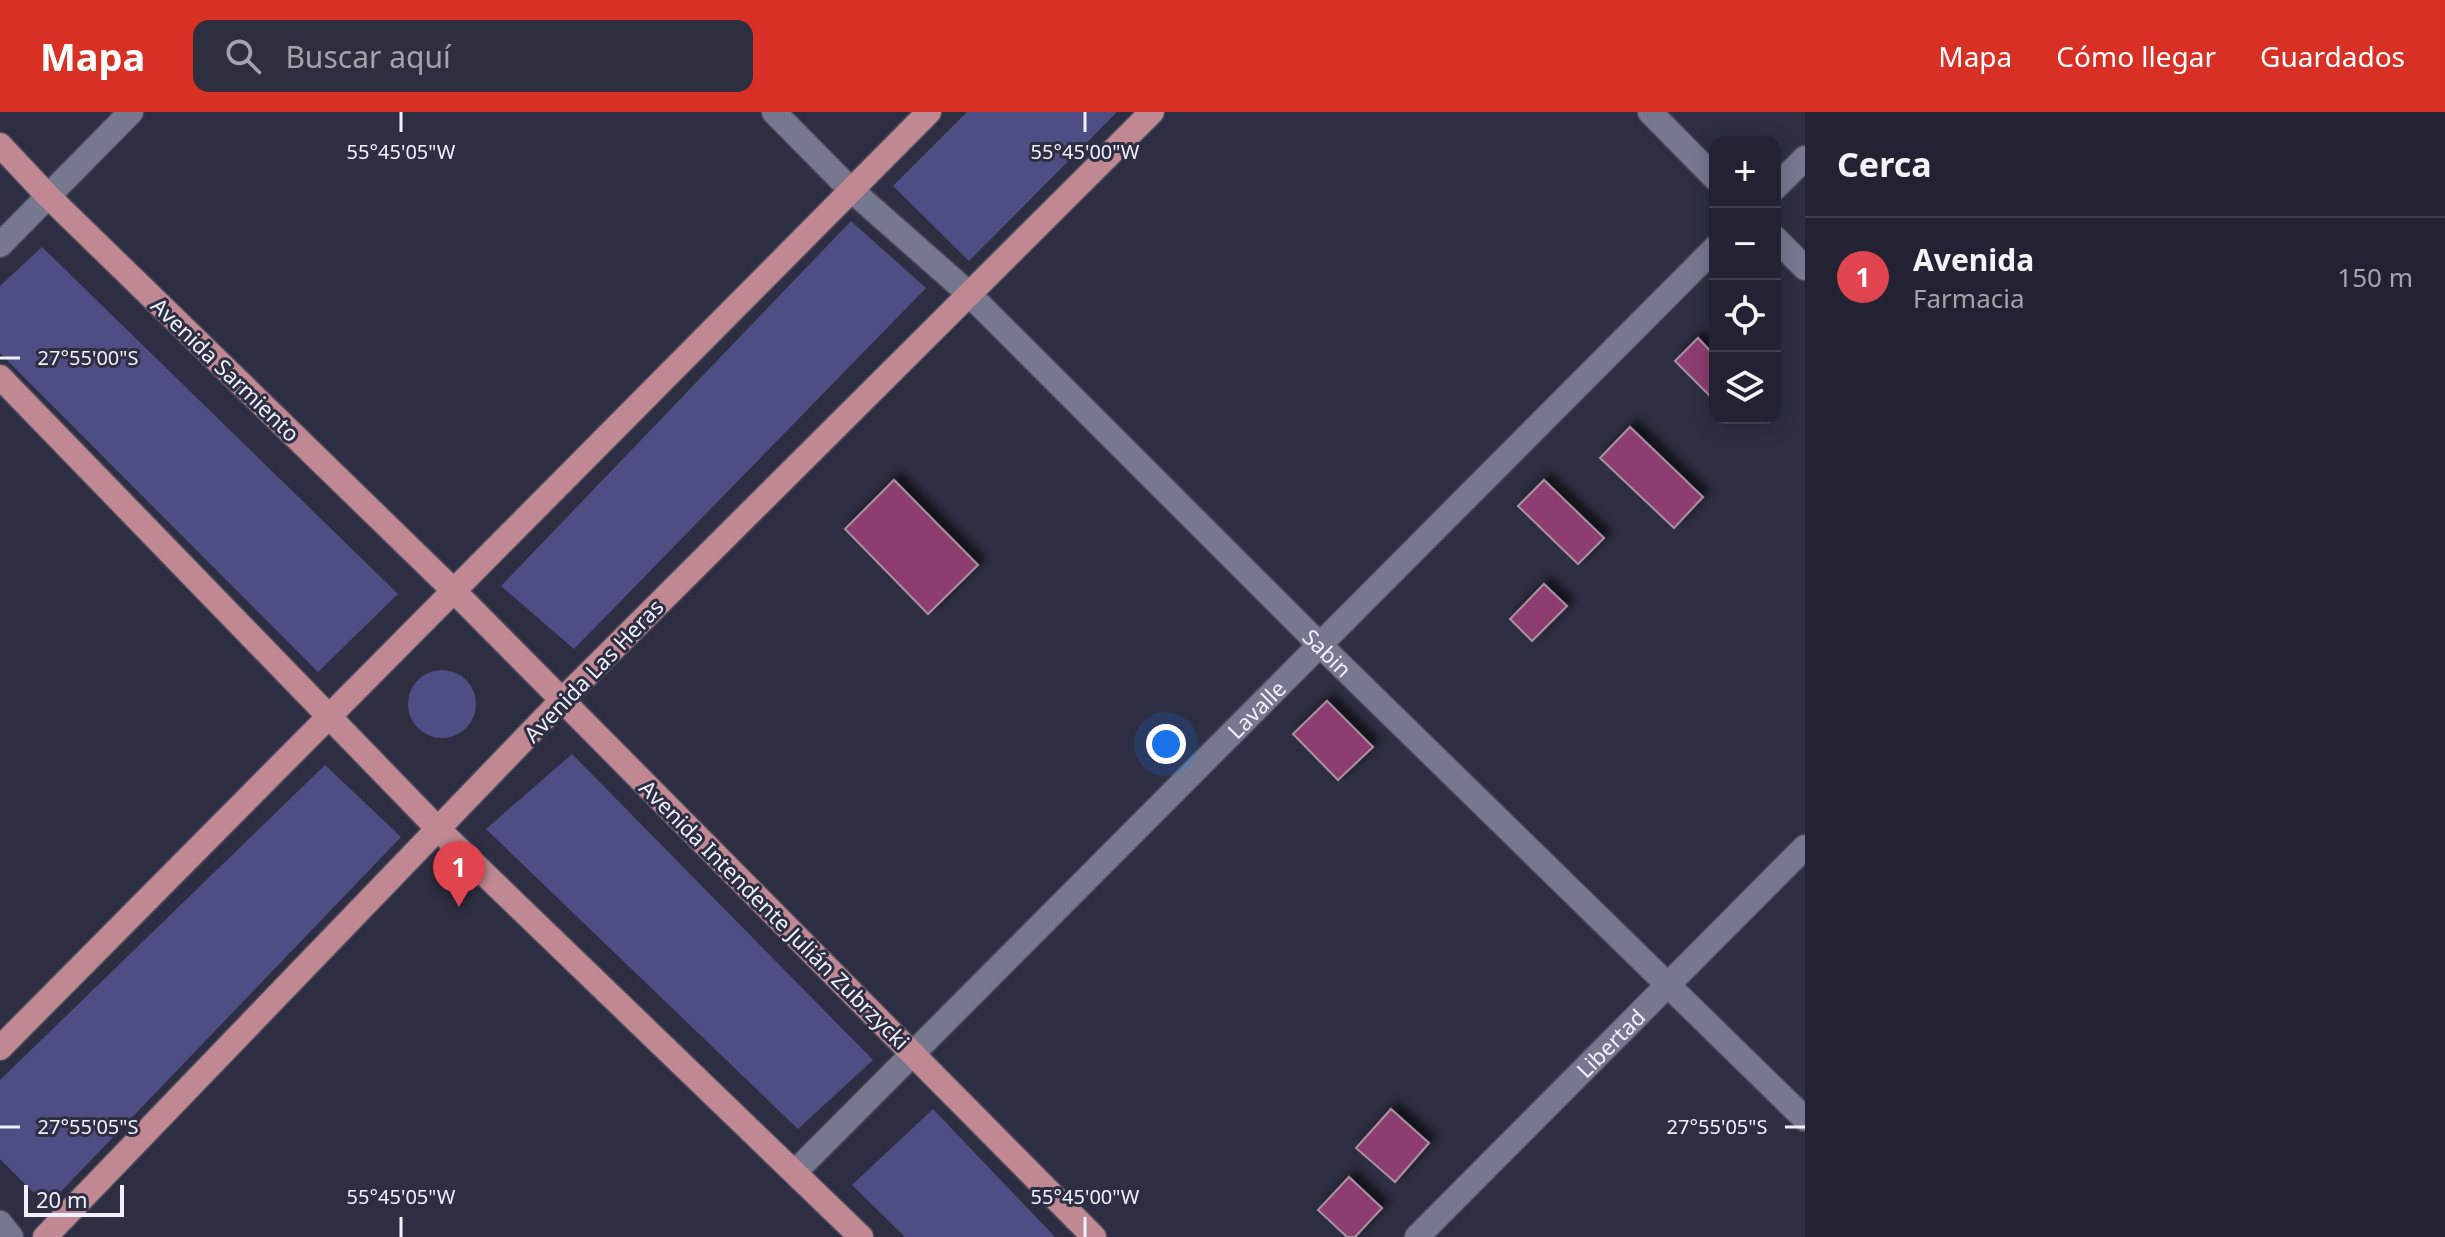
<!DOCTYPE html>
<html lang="es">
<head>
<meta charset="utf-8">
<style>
  :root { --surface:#222232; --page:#2e2f3e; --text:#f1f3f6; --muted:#a2a4ac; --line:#3f3f4d; --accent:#d93025 }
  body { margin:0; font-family:"Noto Sans",sans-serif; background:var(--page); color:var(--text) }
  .controls { position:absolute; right:24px; top:24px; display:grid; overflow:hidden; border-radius:16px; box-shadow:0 4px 20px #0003 }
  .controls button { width:72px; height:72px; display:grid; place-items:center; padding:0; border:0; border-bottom:2px solid var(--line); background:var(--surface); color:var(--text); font:40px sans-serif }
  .scale { position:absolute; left:24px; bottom:20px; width:100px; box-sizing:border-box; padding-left:8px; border:4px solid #eff0fd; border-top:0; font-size:22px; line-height:28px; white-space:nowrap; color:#eff0fd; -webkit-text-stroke:6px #2e2e42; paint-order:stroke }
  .you { position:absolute; left:1166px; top:632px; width:28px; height:28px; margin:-20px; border:6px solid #fff; border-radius:50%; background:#1a73e8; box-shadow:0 0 0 12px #1a73e833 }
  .badge { display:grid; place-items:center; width:52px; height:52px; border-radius:50%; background:var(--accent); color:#fff; font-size:26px; font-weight:700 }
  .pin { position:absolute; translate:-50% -66px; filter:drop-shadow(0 2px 4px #0008) }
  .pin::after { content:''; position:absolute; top:42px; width:28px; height:24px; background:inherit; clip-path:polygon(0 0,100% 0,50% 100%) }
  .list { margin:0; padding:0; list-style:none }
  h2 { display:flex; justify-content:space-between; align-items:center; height:104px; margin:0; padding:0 32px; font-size:34px }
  h2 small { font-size:26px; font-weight:400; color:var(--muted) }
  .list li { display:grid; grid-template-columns:52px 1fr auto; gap:24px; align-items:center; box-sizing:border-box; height:120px; padding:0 32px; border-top:2px solid var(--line) }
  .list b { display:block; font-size:30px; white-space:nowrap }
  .list p { margin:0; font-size:26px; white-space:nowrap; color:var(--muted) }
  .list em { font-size:26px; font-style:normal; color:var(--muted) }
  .icon { flex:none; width:44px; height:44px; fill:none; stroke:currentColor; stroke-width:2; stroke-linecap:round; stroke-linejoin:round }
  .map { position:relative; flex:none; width:1805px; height:1125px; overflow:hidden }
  header { display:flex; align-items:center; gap:48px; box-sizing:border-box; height:112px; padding:0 40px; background:var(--accent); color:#fff }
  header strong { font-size:38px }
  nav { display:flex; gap:44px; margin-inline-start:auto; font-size:28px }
  .search { width:560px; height:72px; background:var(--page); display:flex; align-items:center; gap:20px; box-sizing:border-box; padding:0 28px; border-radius:16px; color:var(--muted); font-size:30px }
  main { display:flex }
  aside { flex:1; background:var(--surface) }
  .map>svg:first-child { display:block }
  .green { fill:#4e4e85 }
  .building { fill:#8d3d6f; stroke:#aa919f; stroke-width:2; filter:url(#shadow) }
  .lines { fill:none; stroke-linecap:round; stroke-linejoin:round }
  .minor-casing { stroke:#4a4a5b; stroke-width:27 }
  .major-casing { stroke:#4a4a5b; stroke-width:27 }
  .minor { stroke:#76788f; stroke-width:24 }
  .major { stroke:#c08893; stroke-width:24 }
  .ticks { fill:none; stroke:#eff0fd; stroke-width:3 }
  .labels { text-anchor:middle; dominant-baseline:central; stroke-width:6; stroke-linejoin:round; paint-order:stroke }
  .street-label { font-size:22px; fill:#eff0fd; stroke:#2e2e42 }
  .ticks-label { font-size:20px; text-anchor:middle; fill:#eff0fd; stroke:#2e2e42; stroke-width:6; stroke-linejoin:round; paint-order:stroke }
</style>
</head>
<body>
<header>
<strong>Mapa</strong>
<div class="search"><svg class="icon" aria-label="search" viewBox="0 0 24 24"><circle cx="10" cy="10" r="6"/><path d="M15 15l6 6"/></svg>Buscar aquí</div>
<nav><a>Mapa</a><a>Cómo llegar</a><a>Guardados</a></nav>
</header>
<main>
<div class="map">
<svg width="1805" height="1125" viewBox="0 0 1805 1125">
  <defs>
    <filter id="shadow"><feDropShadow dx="7" dy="-7" stdDeviation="4" flood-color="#0009"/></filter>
  </defs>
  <rect width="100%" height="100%" fill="#2e2e42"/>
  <!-- green -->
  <path class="green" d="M967,0H1117L969,149L893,74Z
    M851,109L926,176L574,537L501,474Z
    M42,135L398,482L318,560L0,241V174Z
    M408 592a34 34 0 1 1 68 0a34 34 0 1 1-68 0Z
    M572,642L873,948L798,1017L486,717Z
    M325,653L401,725L47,1094L0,1047V968Z
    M933,997L1055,1125H905L852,1073Z"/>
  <!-- building -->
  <path class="building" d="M1698,226L1715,244V289L1675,249Z
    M1630,315L1703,385L1674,416L1600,346Z
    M894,368L978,453L928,502L845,417Z
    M1544,368L1604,426L1578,452L1518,394Z
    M1544,472L1567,494L1532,529L1510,507Z
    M1327,589L1373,635L1338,668L1293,622Z
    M1391,997L1429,1031L1395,1070L1356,1036Z
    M1349,1065L1382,1096L1355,1125H1347L1318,1098Z"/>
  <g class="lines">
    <!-- minor casing -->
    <g class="minor-casing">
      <g id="minor">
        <path id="s1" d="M774,0L849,76L967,180L1318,531L1805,1007"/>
        <path d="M1650,0L1715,66"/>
        <path d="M1775,76L1805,46"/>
        <path d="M1775,126L1805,156"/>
        <path d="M0,133L131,0"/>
        <path id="s2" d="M796,1059L1715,136"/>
        <path d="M0,1111L11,1125"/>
        <path id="s3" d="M1417,1125L1805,735"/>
      </g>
    </g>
    <!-- major casing -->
    <g class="major-casing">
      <path id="major" d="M0,33L47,83L454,479L1094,1125
        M0,265L439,718L861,1125
        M0,936L929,0
        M45,1125L562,588L1152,0"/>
    </g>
    <!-- minor -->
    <use href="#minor" class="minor"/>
    <!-- major -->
    <use href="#major" class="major"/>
  </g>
  <!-- ticks -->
  <path class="ticks" d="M401,0V20M1085,0V20M0,246H20M0,1015H20M1785,1015H1805M401,1105V1125M1085,1105V1125"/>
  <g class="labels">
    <!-- street labels -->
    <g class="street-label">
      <text transform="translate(226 257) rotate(44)">Avenida Sarmiento</text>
      <text stroke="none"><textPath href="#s1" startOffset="774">Sabin</textPath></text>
      <text transform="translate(593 558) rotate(-46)">Avenida Las Heras</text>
      <text stroke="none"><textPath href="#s2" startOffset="652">Lavalle</textPath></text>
      <text transform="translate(775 802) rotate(45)">Avenida Intendente Julián Zubrzycki</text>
      <text stroke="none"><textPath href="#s3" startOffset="274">Libertad</textPath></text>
    </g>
  </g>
  <g class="ticks-label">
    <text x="401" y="47">55°45'05"W</text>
    <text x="1085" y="47">55°45'00"W</text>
    <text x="88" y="253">27°55'00"S</text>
    <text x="88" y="1022">27°55'05"S</text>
    <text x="1717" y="1022">27°55'05"S</text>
    <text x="401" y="1092">55°45'05"W</text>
    <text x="1085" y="1092">55°45'00"W</text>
  </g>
</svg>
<div class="controls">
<button>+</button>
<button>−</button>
<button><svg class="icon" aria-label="locate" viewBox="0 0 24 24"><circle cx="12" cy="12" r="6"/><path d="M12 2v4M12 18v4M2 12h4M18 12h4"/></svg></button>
<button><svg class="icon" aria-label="layers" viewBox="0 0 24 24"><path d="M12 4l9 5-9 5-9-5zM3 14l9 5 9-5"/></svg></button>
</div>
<div class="scale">20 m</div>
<div class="you"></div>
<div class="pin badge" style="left:459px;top:795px;background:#e0444e">1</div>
</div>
<aside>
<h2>Cerca<small></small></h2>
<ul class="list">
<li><span class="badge" style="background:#e0444e">1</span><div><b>Avenida</b><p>Farmacia</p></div><em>150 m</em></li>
</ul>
</aside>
</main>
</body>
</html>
